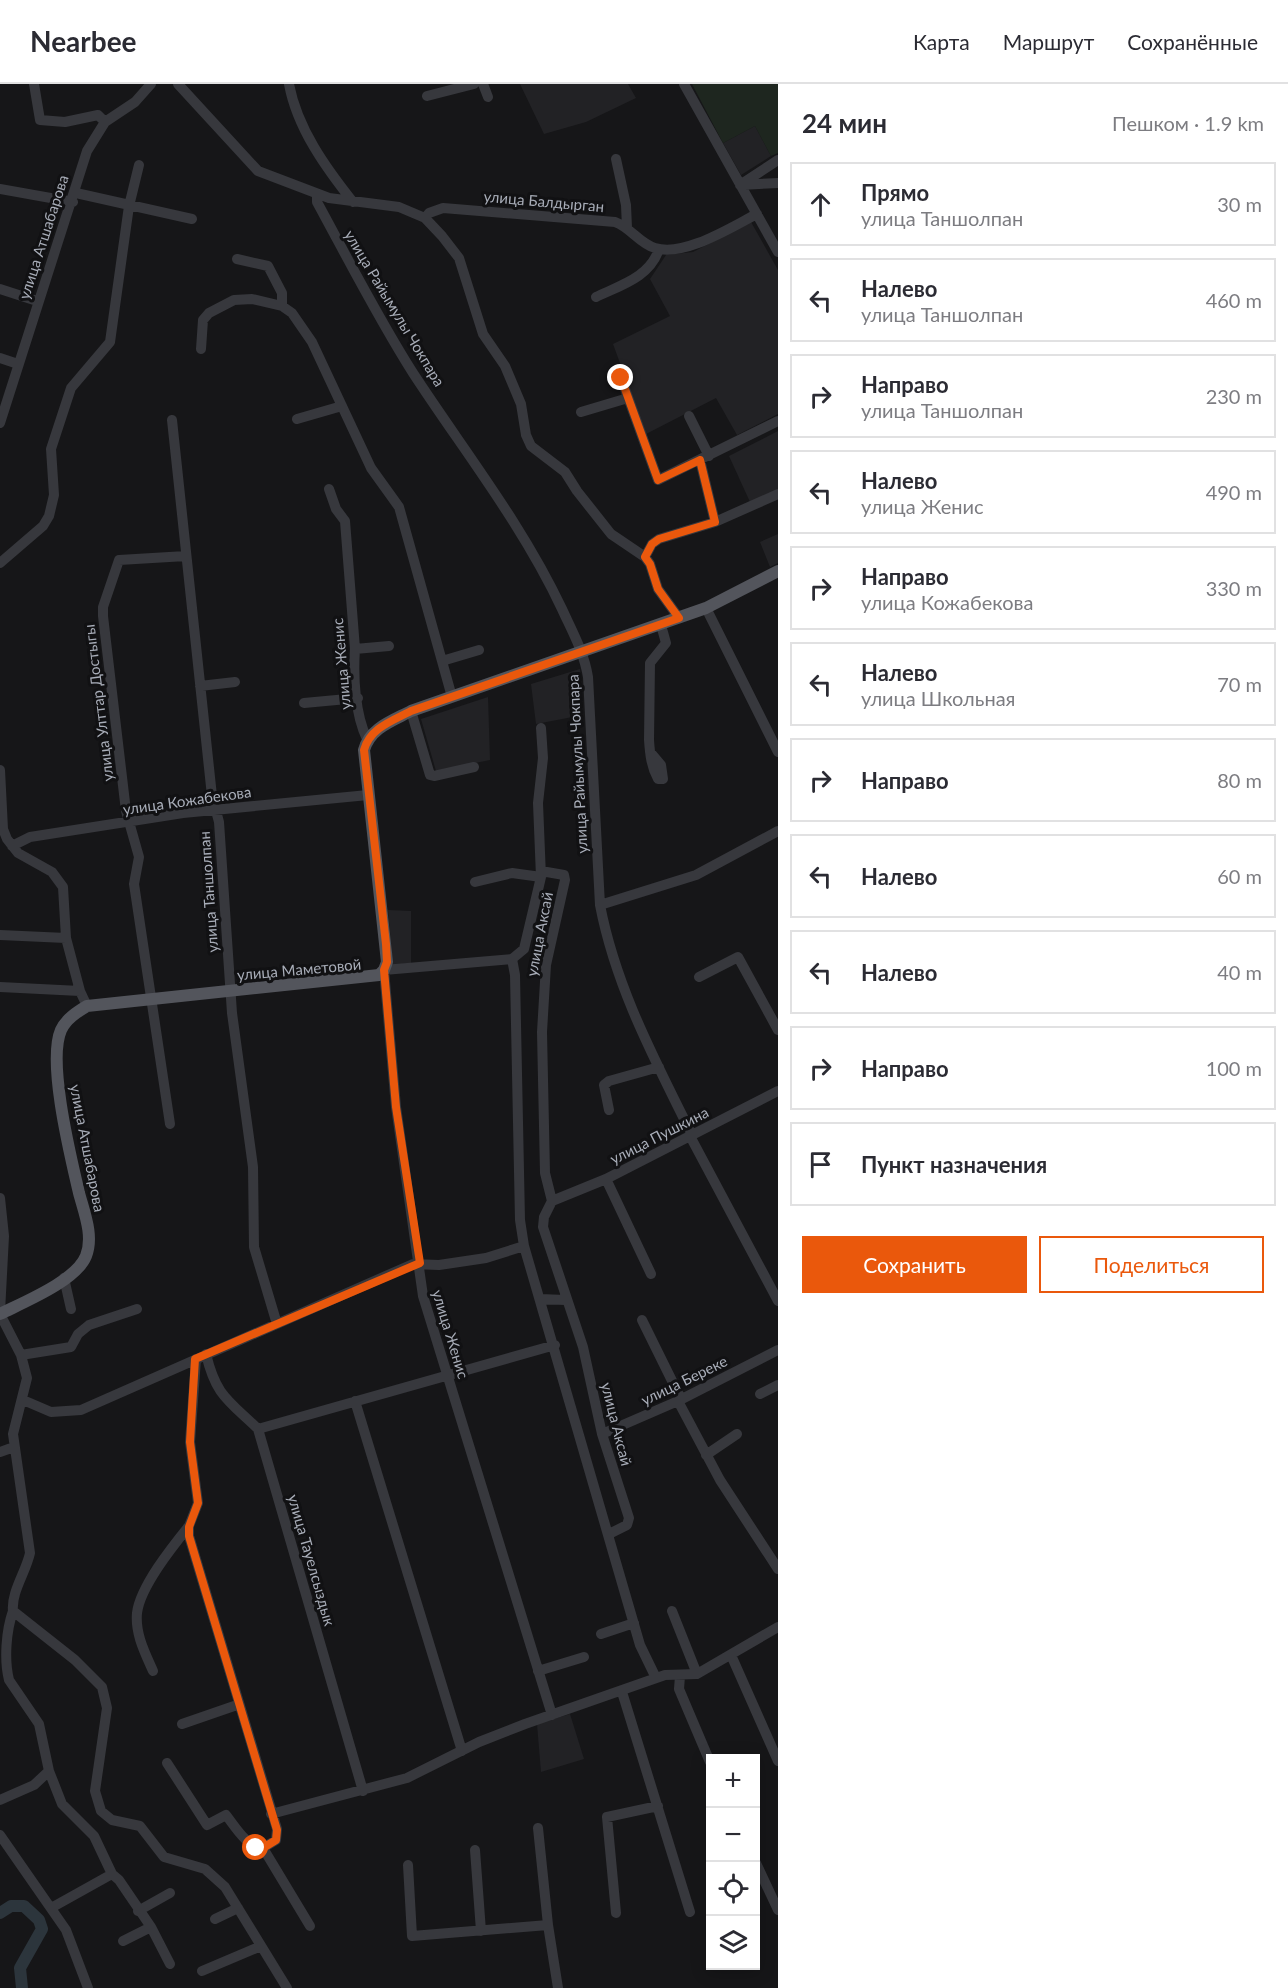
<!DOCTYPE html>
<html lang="ru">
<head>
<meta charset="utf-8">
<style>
  :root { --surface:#fff; --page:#f7f7f7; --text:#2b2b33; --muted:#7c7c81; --line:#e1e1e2; --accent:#ea580c }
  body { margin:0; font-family:Lato,sans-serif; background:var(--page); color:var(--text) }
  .controls { position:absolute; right:18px; bottom:18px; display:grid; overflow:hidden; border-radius:0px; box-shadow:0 3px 15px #0003 }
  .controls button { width:54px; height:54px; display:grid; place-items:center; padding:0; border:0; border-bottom:2px solid var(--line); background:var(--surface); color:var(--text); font:30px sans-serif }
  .stop { position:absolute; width:18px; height:18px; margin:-14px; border:4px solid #ea580c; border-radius:50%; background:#fff }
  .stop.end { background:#ea580c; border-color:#fff; box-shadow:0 2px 6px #0008 }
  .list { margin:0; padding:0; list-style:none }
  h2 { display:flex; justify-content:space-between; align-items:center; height:78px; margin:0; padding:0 24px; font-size:26px }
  h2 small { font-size:20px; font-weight:400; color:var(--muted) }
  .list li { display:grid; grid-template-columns:39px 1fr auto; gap:18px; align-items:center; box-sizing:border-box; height:84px; margin:0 12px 12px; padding:0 12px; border:2px solid var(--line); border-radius:0px }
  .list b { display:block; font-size:22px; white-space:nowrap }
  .list p { margin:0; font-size:20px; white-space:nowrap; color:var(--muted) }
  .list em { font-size:20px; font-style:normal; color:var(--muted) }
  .actions { display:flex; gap:12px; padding:18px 24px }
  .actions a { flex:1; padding:14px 0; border:2px solid var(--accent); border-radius:0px; text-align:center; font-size:21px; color:var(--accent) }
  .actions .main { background:var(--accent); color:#fff }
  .icon { flex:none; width:33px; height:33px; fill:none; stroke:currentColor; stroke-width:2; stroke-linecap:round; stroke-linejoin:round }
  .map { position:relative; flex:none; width:778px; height:1904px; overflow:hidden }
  header { display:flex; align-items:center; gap:36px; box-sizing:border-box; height:84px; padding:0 30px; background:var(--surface); border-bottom:2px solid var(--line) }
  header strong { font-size:28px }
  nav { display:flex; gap:33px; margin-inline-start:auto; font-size:21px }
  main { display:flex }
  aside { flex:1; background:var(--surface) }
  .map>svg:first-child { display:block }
  .built { fill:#222225 }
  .green { fill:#1e261f }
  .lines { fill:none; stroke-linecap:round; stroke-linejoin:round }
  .river { stroke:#2c353c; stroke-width:12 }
  .minor { stroke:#37383d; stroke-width:10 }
  .major { stroke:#53555c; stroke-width:12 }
  .route { stroke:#ea580c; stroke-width:8 }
  .labels { text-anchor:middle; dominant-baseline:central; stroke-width:6; stroke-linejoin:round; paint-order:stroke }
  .street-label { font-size:15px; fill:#a8adb8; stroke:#111113 }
</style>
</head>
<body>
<header>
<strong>Nearbee</strong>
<nav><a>Карта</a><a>Маршрут</a><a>Сохранённые</a></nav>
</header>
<main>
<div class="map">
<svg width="778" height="1904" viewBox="0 0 778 1904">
  <rect width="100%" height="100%" fill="#161618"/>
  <!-- built -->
  <path class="built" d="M520,0H628L636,14L586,38L544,50Z
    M755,42L771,72L741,91L723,59Z
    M751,138L778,186V330L737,351L716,314L646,350L613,260L670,232L650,195L666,171L693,168Z
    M778,347V406L750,418L729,372Z
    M778,450V479L770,483L760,458Z
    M580,585L583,631L536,640L531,600Z
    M488,613L490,676L436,687L421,635Z
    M388,826L411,827V879L393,881Z
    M570,1630L584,1675L541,1688L537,1640Z"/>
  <!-- green -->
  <path class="green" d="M692,0H778V69L771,72L755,42L723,59Z"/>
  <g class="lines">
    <!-- river -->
    <path class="river" d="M0,1829L11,1822H24L39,1836L42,1845L20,1884L22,1904"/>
    <!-- minor -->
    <path class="minor" d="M34,0L40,36L65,38L98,31L105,38
      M178,0L258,87L329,114L399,123L425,134L442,152L459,174L483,250L505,282L521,320L526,351L531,362L565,388L577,407L611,450L645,473L650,480L658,505L679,534
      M289,0C297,44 326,84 353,118
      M483,0L488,13
      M684,0L778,168
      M427,12L474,0
      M616,75L626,121L627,144
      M740,101L778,76
      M740,101L778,99
      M0,105L73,118
      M76,109L192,135
      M317,110V118C348,175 378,234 413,289C464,367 522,440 562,525C572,547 584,568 588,593L600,821C616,904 655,976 692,1051
      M425,134L429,129L443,124L615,138C630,143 640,160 655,164C685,173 731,143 757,130
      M237,175L268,182L282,209V222
      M0,205L37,217
      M596,213C621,201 650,193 659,165
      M201,265L203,236L209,229L234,216L252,215L282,222L292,229L312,258L371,384L399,423L452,613
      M0,274L18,280
      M621,294L658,396L778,337
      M581,328L628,314
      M689,332L709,372
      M297,335L342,322
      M172,336L212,712L219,738L232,929L253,1083L254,1163L277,1240
      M0,339L87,67L105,38L135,18L151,0
      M700,376L715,438
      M329,405L336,425L345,437L355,565C353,593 355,630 367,655
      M645,473L652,460L659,455L715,438L778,410
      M0,479L43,442L49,432L54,411L51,365L71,304L110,258L129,122L139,81
      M706,524L778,668
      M355,565L389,562
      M442,577L479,566
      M200,602L235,598
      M304,619L358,614
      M411,627L430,691L434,692L474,683
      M541,644L543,674L538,719L541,793L524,865L512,875L515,891L520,1136L524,1162L640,1561L656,1594
      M650,668L661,681L663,695H658C651,682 650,670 649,656L650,579L666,559L661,541
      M0,686L3,745L7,755L18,769L52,788L63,803L66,854L80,907L87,922
      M12,762L30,753L183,729L368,711
      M541,787L564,791L565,796L546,881L542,948L545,1089L552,1117L544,1133L543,1143L583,1263L602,1350L629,1434L627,1441L609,1450
      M475,798L512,789L541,793
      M600,821L696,791L778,747
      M0,851L66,854
      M512,875L384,886L396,1023L423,1212L552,1631
      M699,893L738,873L778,946
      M0,903L80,907
      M609,1026L604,1001L609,997L659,983
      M170,1040L134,800L139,773L126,727L103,532V523L119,476L186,472
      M690,1052L778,1217
      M606,1095L651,1190
      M0,1114L4,1152L0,1228
      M552,1117L606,1095L778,1007
      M64,1194L71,1225
      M540,1215L565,1216
      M0,1230L21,1271L27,1294L13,1350L30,1469C26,1488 11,1508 13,1527L75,1576L102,1603L107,1624L95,1707L101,1727L112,1736L140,1742L164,1773L205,1785L225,1803L287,1904
      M642,1236L681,1315
      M206,1270C216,1312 228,1316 258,1345L363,1707
      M21,1271L71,1263L78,1250L89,1241L137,1225
      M760,1310L778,1301
      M23,1316L51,1328L81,1326L413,1180L439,1181L486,1174L524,1162
      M355,1317L462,1667
      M678,1317L720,1396L778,1485
      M258,1345L555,1261
      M602,1350L678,1317L778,1266
      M0,1368L14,1363
      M706,1371L737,1350
      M13,1527C6,1547 4,1576 9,1596L39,1640L49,1687L62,1720L94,1752L112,1790L119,1796L151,1843L170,1880
      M672,1527L697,1590
      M601,1550L634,1539
      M731,1571L778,1677
      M153,1587C145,1569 135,1550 137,1529C140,1503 172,1463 189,1442
      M538,1587L584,1573
      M680,1592L679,1605L710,1678
      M622,1608L690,1828
      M182,1640L237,1621
      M167,1679L207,1741L226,1731C236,1744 246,1762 263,1764L276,1756L277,1745L189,1452V1442L198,1419L190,1358L196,1275
      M0,1716L34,1701L49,1687
      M271,1730L407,1694L479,1658L525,1640L665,1591L697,1590L778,1543
      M538,1744L548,1841L558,1904
      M0,1751L66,1846L88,1904
      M263,1764L310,1842
      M475,1766L481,1847
      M756,1779L778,1826
      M408,1781L412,1852L548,1841
      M51,1824L112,1790
      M138,1827L170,1809
      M616,1829L607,1733L658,1722
      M215,1835L238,1824
      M123,1857L151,1843
      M202,1887L261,1862"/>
    <!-- major -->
    <path class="major" d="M0,1230C24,1218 76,1197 86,1172C94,1152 84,1128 79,1109C71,1074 47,978 61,946C66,935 77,928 87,922L379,891L384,886L387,878L364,666C370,644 392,637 411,627L706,524L778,487"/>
  </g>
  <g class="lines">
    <!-- route -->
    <path class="route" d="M256,1764H263L276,1756L277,1746L189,1452V1443L198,1419L190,1358L195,1275L420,1179L396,1023L384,886L387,878L386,860L364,666C370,644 392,637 411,627L679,534L658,505L650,480L645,473L652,460L659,455L715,438L700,376L658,396L621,294"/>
  </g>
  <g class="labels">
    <!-- street labels -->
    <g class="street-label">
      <text transform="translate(544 117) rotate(5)">улица Балдырган</text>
      <text transform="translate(43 153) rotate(-72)">улица Атшабарова</text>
      <text transform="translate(395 224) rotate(59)">улица Райымулы Чокпара</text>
      <text transform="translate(341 580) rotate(-95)">улица Женис</text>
      <text transform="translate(98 619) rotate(-97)">улица Улттар Достыгы</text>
      <text transform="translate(577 680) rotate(-93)">улица Райымулы Чокпара</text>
      <text transform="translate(187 716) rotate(-8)">улица Кожабекова</text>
      <text transform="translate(208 808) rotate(-94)">улица Таншолпан</text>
      <text transform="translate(539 850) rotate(-79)">улица Аксай</text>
      <text transform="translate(299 885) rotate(-5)">улица Маметовой</text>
      <text transform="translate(659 1051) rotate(-27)">улица Пушкина</text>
      <text transform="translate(88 1064) rotate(79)">улица Атшабарова</text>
      <text transform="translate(451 1250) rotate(73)">улица Женис</text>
      <text transform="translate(684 1296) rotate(-26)">улица Береке</text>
      <text transform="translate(617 1340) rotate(76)">улица Аксай</text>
      <text transform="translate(312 1476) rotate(74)">улица Тауелсыздык</text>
    </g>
  </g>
</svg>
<div class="controls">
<button>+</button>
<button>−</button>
<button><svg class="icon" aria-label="locate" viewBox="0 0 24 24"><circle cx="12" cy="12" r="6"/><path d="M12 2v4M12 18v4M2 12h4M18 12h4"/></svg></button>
<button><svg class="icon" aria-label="layers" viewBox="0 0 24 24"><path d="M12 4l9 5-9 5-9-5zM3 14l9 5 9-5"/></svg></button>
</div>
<div class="stop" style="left:256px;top:1764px"></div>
<div class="stop end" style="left:621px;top:294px"></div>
</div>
<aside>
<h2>24 мин<small>Пешком · 1.9 km</small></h2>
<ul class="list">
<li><svg class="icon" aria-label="ahead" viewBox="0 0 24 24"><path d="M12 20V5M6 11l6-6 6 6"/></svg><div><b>Прямо</b><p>улица Таншолпан</p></div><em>30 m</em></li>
<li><svg class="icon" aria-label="left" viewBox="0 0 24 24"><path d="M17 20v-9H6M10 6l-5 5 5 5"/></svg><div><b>Налево</b><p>улица Таншолпан</p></div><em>460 m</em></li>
<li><svg class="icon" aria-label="right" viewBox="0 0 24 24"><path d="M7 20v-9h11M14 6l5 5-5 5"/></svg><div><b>Направо</b><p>улица Таншолпан</p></div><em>230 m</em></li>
<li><svg class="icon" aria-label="left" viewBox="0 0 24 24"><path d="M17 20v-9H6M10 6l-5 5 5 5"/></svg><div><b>Налево</b><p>улица Женис</p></div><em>490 m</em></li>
<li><svg class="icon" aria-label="right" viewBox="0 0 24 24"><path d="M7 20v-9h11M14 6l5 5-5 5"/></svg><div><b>Направо</b><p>улица Кожабекова</p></div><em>330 m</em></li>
<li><svg class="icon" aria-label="left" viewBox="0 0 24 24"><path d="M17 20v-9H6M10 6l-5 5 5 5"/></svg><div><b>Налево</b><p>улица Школьная</p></div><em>70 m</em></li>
<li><svg class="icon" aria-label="right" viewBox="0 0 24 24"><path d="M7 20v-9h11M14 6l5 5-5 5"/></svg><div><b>Направо</b></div><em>80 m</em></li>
<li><svg class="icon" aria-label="left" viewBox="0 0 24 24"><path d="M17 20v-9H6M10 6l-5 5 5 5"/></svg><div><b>Налево</b></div><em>60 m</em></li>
<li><svg class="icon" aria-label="left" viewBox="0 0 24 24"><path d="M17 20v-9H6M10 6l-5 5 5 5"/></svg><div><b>Налево</b></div><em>40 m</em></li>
<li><svg class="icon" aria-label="right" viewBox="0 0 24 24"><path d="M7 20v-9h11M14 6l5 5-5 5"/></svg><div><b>Направо</b></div><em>100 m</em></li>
<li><svg class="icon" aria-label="arrive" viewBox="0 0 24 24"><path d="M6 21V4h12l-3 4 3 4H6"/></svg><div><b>Пункт назначения</b></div></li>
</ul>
<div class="actions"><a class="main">Сохранить</a><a>Поделиться</a></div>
</aside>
</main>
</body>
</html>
